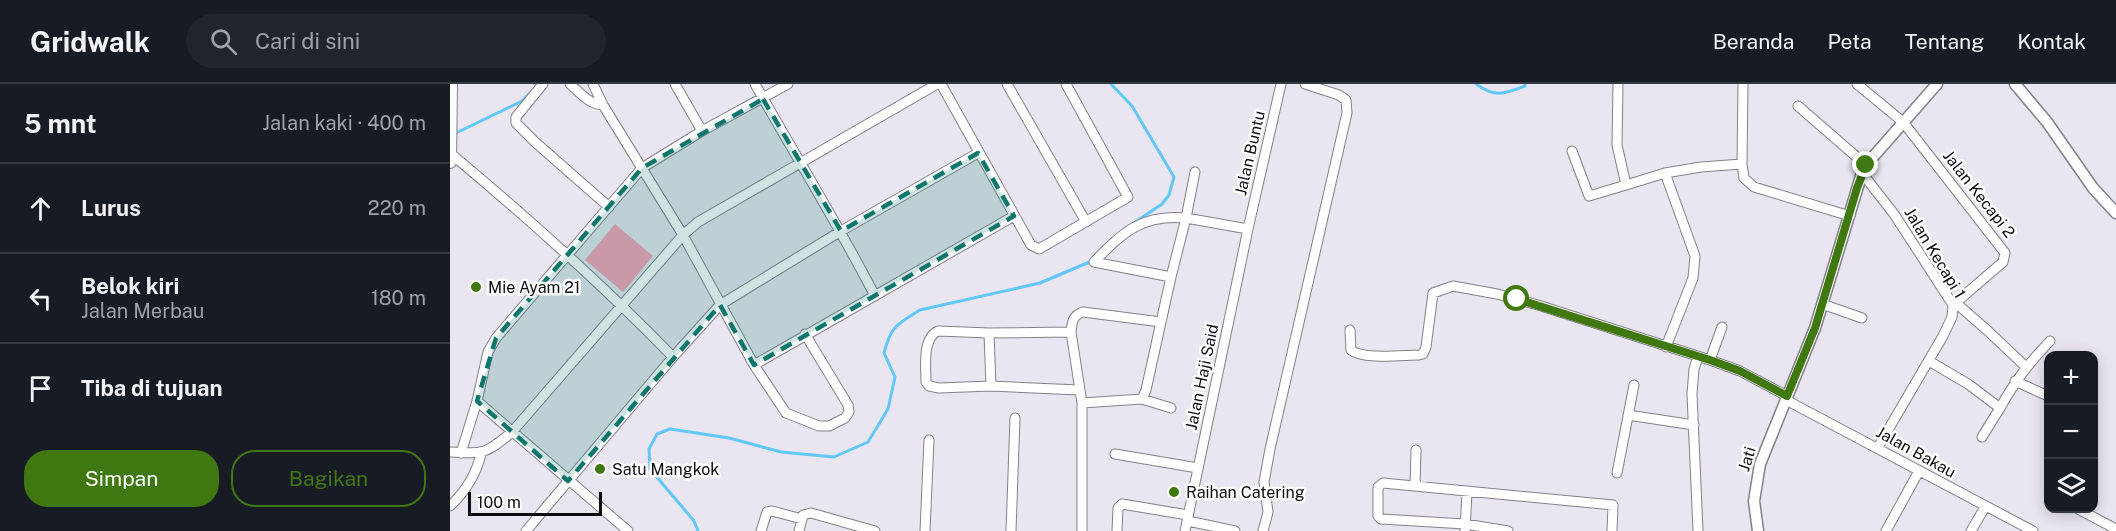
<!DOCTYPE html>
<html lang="id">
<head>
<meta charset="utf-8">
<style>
  :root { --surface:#171b24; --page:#20242c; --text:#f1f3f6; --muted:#9ea1a6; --line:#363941; --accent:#3f780e }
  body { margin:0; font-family:"Public Sans",sans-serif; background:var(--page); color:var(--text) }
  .controls { position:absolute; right:18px; bottom:18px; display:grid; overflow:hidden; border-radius:12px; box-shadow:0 3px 15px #0003 }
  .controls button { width:54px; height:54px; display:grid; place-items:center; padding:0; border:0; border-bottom:2px solid var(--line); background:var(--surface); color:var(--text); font:30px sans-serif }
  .scale { position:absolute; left:18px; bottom:15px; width:134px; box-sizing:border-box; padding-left:6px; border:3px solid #0d0c10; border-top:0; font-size:16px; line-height:21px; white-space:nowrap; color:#0d0c10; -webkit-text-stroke:4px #fff; paint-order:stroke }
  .stop { position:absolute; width:18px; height:18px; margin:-14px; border:4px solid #3f780e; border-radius:50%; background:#fff }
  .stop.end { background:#3f780e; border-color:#fff; box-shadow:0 2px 6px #0008 }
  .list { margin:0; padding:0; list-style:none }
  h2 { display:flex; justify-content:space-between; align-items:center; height:78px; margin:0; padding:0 24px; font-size:26px }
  h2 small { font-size:20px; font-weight:400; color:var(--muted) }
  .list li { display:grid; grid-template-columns:39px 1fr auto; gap:18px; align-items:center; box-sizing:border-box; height:90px; padding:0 24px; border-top:2px solid var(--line) }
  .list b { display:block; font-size:22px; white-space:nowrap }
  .list p { margin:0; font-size:20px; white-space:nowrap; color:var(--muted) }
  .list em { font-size:20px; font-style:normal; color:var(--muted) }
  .actions { display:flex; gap:12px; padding:18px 24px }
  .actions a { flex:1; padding:14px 0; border:2px solid var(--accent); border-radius:24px; text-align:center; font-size:21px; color:var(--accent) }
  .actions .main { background:var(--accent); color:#fff }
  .icon { flex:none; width:33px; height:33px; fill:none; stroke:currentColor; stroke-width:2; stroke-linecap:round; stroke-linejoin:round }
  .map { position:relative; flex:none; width:1666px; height:447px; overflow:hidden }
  header { display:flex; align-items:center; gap:36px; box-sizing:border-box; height:84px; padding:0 30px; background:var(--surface); border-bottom:2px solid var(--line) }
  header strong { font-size:28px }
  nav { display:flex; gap:33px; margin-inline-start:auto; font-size:21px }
  .search { width:420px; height:54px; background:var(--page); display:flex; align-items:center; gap:15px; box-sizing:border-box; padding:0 21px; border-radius:33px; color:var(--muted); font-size:22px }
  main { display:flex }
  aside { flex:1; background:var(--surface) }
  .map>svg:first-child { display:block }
  .green { fill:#f9a2b6 }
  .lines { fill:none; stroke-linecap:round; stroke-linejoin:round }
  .stream { stroke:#62c7fb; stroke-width:3 }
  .minor-casing { stroke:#838089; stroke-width:11 }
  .tertiary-casing { stroke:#838089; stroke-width:13 }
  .secondary-casing { stroke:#838089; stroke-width:14 }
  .minor { stroke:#fff; stroke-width:9 }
  .tertiary { stroke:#fff; stroke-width:10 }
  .secondary { stroke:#fff; stroke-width:12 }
  .route { stroke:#3f780e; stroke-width:8 }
  .marked { fill:#0f766e; fill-opacity:0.2; stroke:#0f766e; stroke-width:4.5; stroke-dasharray:12 8; stroke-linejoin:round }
  .poi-dot { fill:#3f780e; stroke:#fff; stroke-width:2 }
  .labels { text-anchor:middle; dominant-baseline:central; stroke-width:5; stroke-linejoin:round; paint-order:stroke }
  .street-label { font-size:16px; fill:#0d0c10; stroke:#fff }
  .poi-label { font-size:16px; fill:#0d0c10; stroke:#fff; text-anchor:start }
</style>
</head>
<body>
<header>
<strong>Gridwalk</strong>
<div class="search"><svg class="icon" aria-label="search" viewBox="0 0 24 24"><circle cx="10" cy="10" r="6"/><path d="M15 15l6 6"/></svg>Cari di sini</div>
<nav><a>Beranda</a><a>Peta</a><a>Tentang</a><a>Kontak</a></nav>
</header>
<main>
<aside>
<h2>5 mnt<small>Jalan kaki · 400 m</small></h2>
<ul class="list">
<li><svg class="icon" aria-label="ahead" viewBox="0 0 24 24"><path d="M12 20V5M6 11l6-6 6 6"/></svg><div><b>Lurus</b></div><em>220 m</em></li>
<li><svg class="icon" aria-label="left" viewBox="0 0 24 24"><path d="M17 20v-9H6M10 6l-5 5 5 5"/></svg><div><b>Belok kiri</b><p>Jalan Merbau</p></div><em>180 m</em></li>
<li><svg class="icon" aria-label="arrive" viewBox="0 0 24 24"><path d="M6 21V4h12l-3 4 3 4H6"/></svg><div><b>Tiba di tujuan</b></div></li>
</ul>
<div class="actions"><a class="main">Simpan</a><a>Bagikan</a></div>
</aside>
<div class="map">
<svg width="1666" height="447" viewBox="0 0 1666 447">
  <rect width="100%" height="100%" fill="#e9e6f1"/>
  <!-- green -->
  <path class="green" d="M165,140L203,172L173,208L135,176Z"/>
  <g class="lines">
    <!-- stream -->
    <path class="stream" d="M661,0L682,22L724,93L719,111L712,120L672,147
      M1026,0C1045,14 1054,10 1075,2V0
      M4,50L72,17L82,7
      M248,447L244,437L200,385L199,365L207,350L220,345L279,354L331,368L384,373L418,358L438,325L445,293L434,269C441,242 446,241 470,226L590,199L642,177"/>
    <!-- minor casing -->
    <g class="minor-casing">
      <path id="minor" d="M93,0L66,33V39L85,58L159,123
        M120,0C130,9 139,20 153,21
        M143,0L153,21L233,151L304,281L336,329L369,342H379L395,334L399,328L398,321L355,250
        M225,0L252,47
        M305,0C345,71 388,140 425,212
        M491,0L581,161L589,165L678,113L616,0
        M557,0L636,138
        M1168,0L1167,61L1176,101L1215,89L1245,172L1243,194L1216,263
        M1293,0L1292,80L1294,94L1304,103L1400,132
        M1407,0L1453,38L1555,169L1553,178L1503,221
        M1348,22L1416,81
        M1122,67L1139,112L1176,101
        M0,69C78,134 153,201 223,273
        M745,88L736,134L798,145
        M1215,89L1251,83L1292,80
        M1412,89L1444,130L1503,221L1502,233L1493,252L1428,363
        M644,178C673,148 692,130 736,134L721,193
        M644,178L721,193L711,238
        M1506,219L1538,247L1576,283
        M1372,220L1412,234
        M900,246L901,266C913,276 953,271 969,271L973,270L976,263L983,209L1003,202L1047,210L1088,221L1260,276L1290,287L1337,312
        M621,248L539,249L488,247C472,254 476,283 476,298L479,302L489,304L541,302L629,306
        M539,249L541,302
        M1248,273L1244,285L1242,310L1248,447
        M1260,276L1272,243
        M1479,277L1518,300L1550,324C1565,297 1579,279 1600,257
        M304,281L564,132
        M1565,297L1598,312
        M692,315L721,324
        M1336,316L1583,447
        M27,317L178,447
        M1178,331L1244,341
        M1532,353L1550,324
        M0,368C34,370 36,370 62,348L233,151L248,138L487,0
        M11,369L27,317L38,268L46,254L192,84L252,47L338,0
        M665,370L748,384
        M1167,389L1184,301
        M965,402L966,366
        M0,422C16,407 26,391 31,370
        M1626,424L1666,445
        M738,437L785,447
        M76,447L223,273L270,221L391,147L528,69
        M311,447L317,428L322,427L352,435
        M349,447L353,431L361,429L425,447
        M475,447L479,356
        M561,447L565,334
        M632,447V319L621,248C622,238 623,231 633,228L711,238L696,306L692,315L632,319
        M667,447L668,424L672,420L738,431
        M735,447L798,145L831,0
        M813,447L818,428L814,398L820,365L897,29L896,16L889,11L855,0
        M1015,447L1017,407
        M1058,447L1015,440L931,435L928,432V403L933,399L1163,421L1162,447
        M1436,447L1469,387
        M1521,447L1535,423"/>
    </g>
    <!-- tertiary casing -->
    <g class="tertiary-casing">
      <path id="tertiary" d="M1565,0L1597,38L1643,104L1666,129
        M1308,447L1304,417L1310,380L1365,244L1412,89L1416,81L1487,0"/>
    </g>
    <!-- secondary casing -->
    <g class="secondary-casing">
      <path id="secondary" d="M0,78L1,0"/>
    </g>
    <!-- minor -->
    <use href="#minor" class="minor"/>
    <!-- tertiary -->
    <use href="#tertiary" class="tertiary"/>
    <!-- secondary -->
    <use href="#secondary" class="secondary"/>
  </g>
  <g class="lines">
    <!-- route -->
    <path class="route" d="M1067,215L1260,276L1290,287L1337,312L1365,244L1407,104L1416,81"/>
  </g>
  <!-- marked area -->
  <path class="marked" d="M313,15L391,147L528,69L564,132L304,281L270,221L118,397L27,317L46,254L192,84Z"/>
  <!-- markers -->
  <g class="poi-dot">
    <circle cx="26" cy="203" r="6"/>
    <circle cx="150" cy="385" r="6"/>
    <circle cx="724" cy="408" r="6"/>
  </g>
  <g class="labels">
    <!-- street labels -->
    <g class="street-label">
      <text transform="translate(800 69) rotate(-77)">Jalan Buntu</text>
      <text transform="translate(1529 110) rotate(52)">Jalan Kecapi 2</text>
      <text transform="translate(1485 169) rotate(59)">Jalan Kecapi 1</text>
      <text transform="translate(752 293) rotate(-78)">Jalan Haji Said</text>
      <text transform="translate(1466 368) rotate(29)">Jalan Bakau</text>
      <text transform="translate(1297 375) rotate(-73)">Jati</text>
    </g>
    <!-- poi labels -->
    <g class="poi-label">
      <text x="38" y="203">Mie Ayam 21</text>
      <text x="162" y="385">Satu Mangkok</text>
      <text x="736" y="408">Raihan Catering</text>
    </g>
  </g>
</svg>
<div class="controls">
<button>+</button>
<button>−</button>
<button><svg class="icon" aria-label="layers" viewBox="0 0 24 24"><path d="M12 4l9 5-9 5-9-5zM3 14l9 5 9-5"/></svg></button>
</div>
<div class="scale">100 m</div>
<div class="stop" style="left:1067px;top:215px"></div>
<div class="stop end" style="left:1416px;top:81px"></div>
</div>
</main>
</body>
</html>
